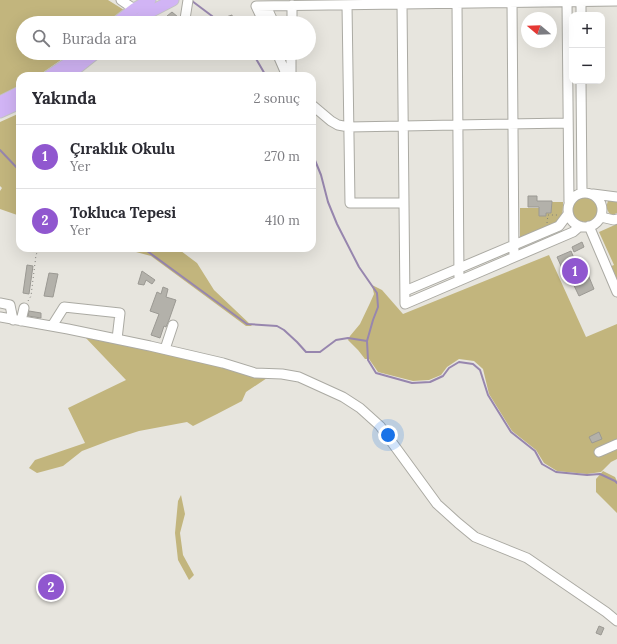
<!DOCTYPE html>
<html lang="tr">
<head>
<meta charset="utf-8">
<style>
  :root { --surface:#fff; --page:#f7f7f7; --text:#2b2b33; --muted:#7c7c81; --line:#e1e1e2; --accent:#9057cf }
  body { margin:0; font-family:Lora,serif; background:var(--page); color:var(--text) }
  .controls { position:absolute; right:12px; top:12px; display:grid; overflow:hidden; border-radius:8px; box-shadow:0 4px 16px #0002 }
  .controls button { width:36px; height:36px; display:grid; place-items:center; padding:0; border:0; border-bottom:1px solid var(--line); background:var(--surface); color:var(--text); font:20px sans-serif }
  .compass { position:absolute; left:521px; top:12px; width:36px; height:36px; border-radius:50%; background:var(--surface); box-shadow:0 4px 16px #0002; rotate:289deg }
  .you { position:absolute; left:388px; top:435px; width:14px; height:14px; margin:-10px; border:3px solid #fff; border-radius:50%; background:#1a73e8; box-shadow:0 0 0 6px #1a73e833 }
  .badge { display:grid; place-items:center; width:26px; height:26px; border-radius:50%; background:var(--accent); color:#fff; font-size:13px; font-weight:700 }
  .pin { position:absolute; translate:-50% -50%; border:2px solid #fff; box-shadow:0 1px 4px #0006 }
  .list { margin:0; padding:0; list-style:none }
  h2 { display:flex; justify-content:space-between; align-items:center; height:52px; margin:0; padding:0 16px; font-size:17px }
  h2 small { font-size:13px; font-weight:400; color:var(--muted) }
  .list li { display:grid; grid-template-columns:26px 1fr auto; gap:12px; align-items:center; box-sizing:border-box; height:64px; padding:0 16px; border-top:1px solid var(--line) }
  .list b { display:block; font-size:15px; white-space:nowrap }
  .list p { margin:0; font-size:13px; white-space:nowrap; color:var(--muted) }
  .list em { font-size:13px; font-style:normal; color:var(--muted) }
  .icon { flex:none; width:22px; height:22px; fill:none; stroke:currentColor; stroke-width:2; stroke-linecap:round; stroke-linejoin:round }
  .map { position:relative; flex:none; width:617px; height:644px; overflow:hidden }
  .search { position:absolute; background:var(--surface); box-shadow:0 4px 16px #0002; left:16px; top:16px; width:300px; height:44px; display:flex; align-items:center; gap:10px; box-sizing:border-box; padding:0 14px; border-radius:22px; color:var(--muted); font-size:15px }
  .panel { position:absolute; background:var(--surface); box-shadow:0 4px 16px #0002; left:16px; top:72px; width:300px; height:180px; border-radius:12px }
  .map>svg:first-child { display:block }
  .green { fill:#c2b57d }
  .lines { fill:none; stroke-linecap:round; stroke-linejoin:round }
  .stream { stroke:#9786ae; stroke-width:2 }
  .building { fill:#b3b1aa; stroke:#9b9993 }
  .minor-casing { stroke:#abaaa3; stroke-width:11 }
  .major-casing { stroke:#c4c4c3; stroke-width:13 }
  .path { stroke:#81807b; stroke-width:1; stroke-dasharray:1 3; stroke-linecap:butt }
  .minor { stroke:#fff; stroke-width:9 }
  .major { stroke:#d1b4f5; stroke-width:11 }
</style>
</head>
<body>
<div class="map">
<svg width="617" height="644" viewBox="0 0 617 644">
  <rect width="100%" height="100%" fill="#e7e5de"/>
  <!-- green -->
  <path class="green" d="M0,0H108L124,10L108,23H23V53H71L38,76H20V86L0,96Z
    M20,113V216L0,209V191L2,188L0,186V122Z
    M572 209a13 13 0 1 1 26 0a13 13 0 1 1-26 0Z
    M611,199L617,201V213L612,215L609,213L606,207L608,201Z
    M552,202H563C563,208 563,215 559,220C553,228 530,235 520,239V208H551Z
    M617,224V298L604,269L614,265L599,232Z
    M121,248H177L197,263L214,290L252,326H246L151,256Z
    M549,255L586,337L617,324V459L611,462L601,472L587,474L557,471L544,463L536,450L512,431L489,394L483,369L474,361L459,359L447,367L441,375L429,380L413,381L378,372L369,359H365L358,350L348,340L350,336L360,324L370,303L374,294L372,285L382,290L403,314Z
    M84,336L270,376L246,392L242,401L217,414L193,426L187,422L139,431L111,440L82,451L63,466L37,473L29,468L35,460L85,443L68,408L126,380Z
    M603,471L615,477L617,481V513L596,492V479Z
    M181,495L185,514L180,533L183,555L194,575L189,580L178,560L175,533L178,501Z"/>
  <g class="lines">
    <!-- stream -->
    <path class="stream" d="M192,1L212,16L218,23
      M251,53L255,57L266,76
      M0,150L20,171
      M312,153L321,175L328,202L337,224L359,267L377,293L378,307L373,320L367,341
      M143,248L247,324L277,326L284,330L297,342L306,352H320L336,340L348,338L367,341L368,360L376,373L412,383L430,382L443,376L449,368L459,362L473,364L480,370L488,395L511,432L535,451L542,464L556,472L587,475L600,474L615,481L617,483"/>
  </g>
  <!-- building -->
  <path class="building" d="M172,12L178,17L172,22L167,16Z
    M232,15L233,20L228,21L226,17Z
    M528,196H537V201H552L551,213H546V216H539V207H528Z
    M582,242L584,247L574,252L572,247Z
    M571,251L578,268L584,265L594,289L579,296L569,275L566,277L557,257Z
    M27,265L33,266L29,294L23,293Z
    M142,271L155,280L152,284L146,280L144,285L138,284Z
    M49,273L58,274L53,297L44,296Z
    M163,287L168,289L166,297L176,300L169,320L166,327L164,326L160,338L151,335L159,314L150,311L157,292L161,294Z
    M29,311L41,313V318L28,316Z
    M599,432L602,439L592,443L589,437Z
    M599,626L604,628L601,635L596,633Z"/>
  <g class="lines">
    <!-- minor casing -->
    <g class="minor-casing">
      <path id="minor" d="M121,0L134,9
        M512,2L514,257
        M567,2L569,202
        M581,2V15
        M457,3L459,281
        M402,4L405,304L573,232L580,226
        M347,5L350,203H404
        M266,6L274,23
        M187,23L185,19L188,0
        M264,23L256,6L617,1
        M292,23V5
        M277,53L287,76
        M291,76V53
        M581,81L582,193
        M312,105L331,121L338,125L349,127L568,123
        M568 210a17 17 0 1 1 34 0a17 17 0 1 1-34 0Z
        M593,194L617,197
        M601,217L614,220L617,219
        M589,226L617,292
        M405,291L559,226L568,214
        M0,303L10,305L13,320
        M0,317L68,329L150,346L223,363L255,373L282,374L299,377L343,397L360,408L380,426L437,504L458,523L475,537L527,558L606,612L617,621
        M21,321L24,308
        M52,326L64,307L120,313L117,339
        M165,349L173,325
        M599,452L617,444"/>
    </g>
    <!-- major casing -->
    <g class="major-casing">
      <path id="major" d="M116,23L134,9L150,0
        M133,23L148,13L173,0
        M49,76L67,64L80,53
        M67,76L96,53
        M0,102L20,92
        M0,112L20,103"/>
    </g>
    <!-- path -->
    <path class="path" d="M547,223L548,215H557
      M28,301L31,296L36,255L39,248"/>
    <!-- minor -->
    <use href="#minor" class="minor"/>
    <!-- major -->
    <use href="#major" class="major"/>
  </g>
</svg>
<div class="controls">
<button>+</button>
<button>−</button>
</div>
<svg class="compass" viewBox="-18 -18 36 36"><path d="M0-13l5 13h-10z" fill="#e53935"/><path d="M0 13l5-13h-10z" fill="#7c7c81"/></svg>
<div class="you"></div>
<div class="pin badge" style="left:575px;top:271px">1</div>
<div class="pin badge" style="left:51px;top:587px">2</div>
<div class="search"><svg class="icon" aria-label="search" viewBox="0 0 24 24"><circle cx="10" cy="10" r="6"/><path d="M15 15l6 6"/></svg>Burada ara</div>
<section class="panel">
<h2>Yakında<small>2 sonuç</small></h2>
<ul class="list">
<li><span class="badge">1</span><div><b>Çıraklık Okulu</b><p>Yer</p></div><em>270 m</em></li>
<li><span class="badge">2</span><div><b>Tokluca Tepesi</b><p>Yer</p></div><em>410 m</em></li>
</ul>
</section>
</div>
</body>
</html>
